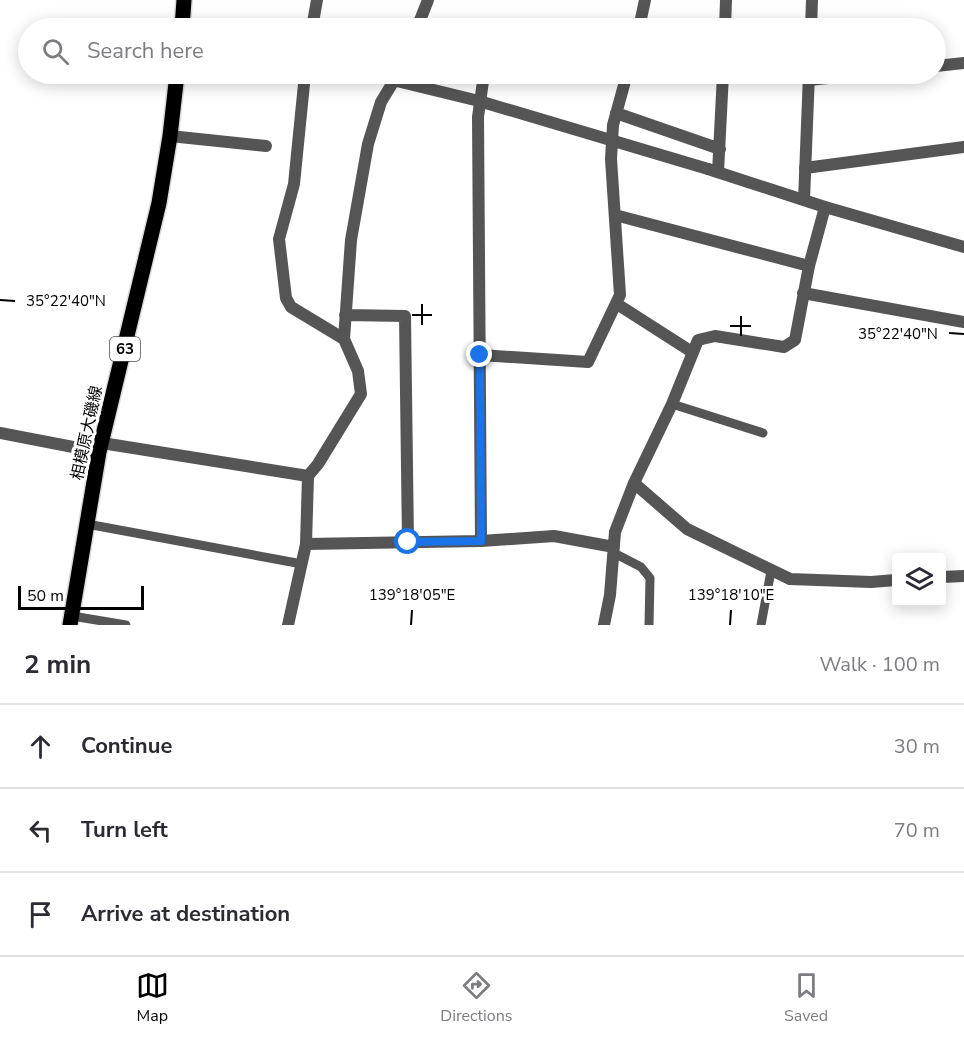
<!DOCTYPE html>
<html lang="en">
<head>
<meta charset="utf-8">
<style>
  :root { --surface:#fff; --page:#f7f7f7; --text:#2b2b33; --muted:#7c7c81; --line:#e1e1e2; --accent:#000 }
  body { margin:0; font-family:"Nunito Sans","Noto Sans JP",sans-serif; background:var(--page); color:var(--text) }
  .controls { position:absolute; right:18px; bottom:18px; display:grid; overflow:hidden; border-radius:6px; box-shadow:0 3px 15px #0003 }
  .controls button { width:54px; height:54px; display:grid; place-items:center; padding:0; border:0; border-bottom:2px solid var(--line); background:var(--surface); color:var(--text); font:30px sans-serif }
  .scale { position:absolute; left:18px; bottom:15px; width:126px; box-sizing:border-box; padding-left:6px; border:3px solid #000; border-top:0; font-size:16px; line-height:21px; white-space:nowrap; color:#000; -webkit-text-stroke:4px #fff; paint-order:stroke }
  .stop { position:absolute; width:18px; height:18px; margin:-14px; border:4px solid #1a73e8; border-radius:50%; background:#fff }
  .stop.end { background:#1a73e8; border-color:#fff; box-shadow:0 2px 6px #0008 }
  .list { margin:0; padding:0; list-style:none }
  h2 { display:flex; justify-content:space-between; align-items:center; height:78px; margin:0; padding:0 24px; font-size:26px }
  h2 small { font-size:20px; font-weight:400; color:var(--muted) }
  .list li { display:grid; grid-template-columns:39px 1fr auto; gap:18px; align-items:center; box-sizing:border-box; height:84px; padding:0 24px; border-top:2px solid var(--line) }
  .list b { display:block; font-size:22px; white-space:nowrap }
  .list em { font-size:20px; font-style:normal; color:var(--muted) }
  .icon { flex:none; width:33px; height:33px; fill:none; stroke:currentColor; stroke-width:2; stroke-linecap:round; stroke-linejoin:round }
  .map { position:relative; flex:none; width:964px; height:625px; overflow:hidden }
  .search { position:absolute; background:var(--surface); box-shadow:0 3px 15px #0003; left:18px; right:18px; top:18px; height:66px; display:flex; align-items:center; gap:15px; box-sizing:border-box; padding:0 21px; border-radius:33px; color:var(--muted); font-size:22px }
  .sheet { height:330px; background:var(--surface) }
  nav { display:flex; justify-content:space-around; align-items:center; box-sizing:border-box; height:84px; border-top:2px solid var(--line); background:var(--surface); font-size:16px; color:var(--muted) }
  nav a { display:grid; justify-items:center; gap:3px }
  nav .on { color:var(--accent) }
  .map>svg:first-child { display:block }
  .lines { fill:none; stroke-linecap:round; stroke-linejoin:round }
  .primary-casing { stroke:#dbdbdb; stroke-width:18 }
  .service { stroke:#555; stroke-width:9 }
  .minor { stroke:#555; stroke-width:12 }
  .tertiary { stroke:#555; stroke-width:12 }
  .primary { stroke:#000; stroke-width:15 }
  .tertiary-bridge { stroke:#555; stroke-width:12 }
  .route { stroke:#1a73e8; stroke-width:8 }
  .ticks { fill:none; stroke:#000; stroke-width:2 }
  .labels { text-anchor:middle; dominant-baseline:central; stroke-width:6; stroke-linejoin:round; paint-order:stroke }
  .shield { fill:#fff; stroke:#4c4c4c; stroke-width:1.5 }
  .shield-label { font-size:15px; font-weight:bold; fill:#000 }
  .street-label { font-size:16px; fill:#000; stroke:#fff }
  .ticks-label { font-size:15px; text-anchor:middle; fill:#000; stroke:#fff; stroke-width:6; stroke-linejoin:round; paint-order:stroke }
</style>
</head>
<body>
<div class="map">
<svg width="964" height="625" viewBox="0 0 964 625">
  <rect width="100%" height="100%" fill="#fff"/>
  <g class="lines">
    <!-- primary casing -->
    <g class="primary-casing">
      <path id="primary" d="M182,28L184,0
        M70,625L99,452L159,203L170,136L177,74"/>
    </g>
    <!-- service -->
    <path class="service" d="M672,404L763,433
      M87,524L302,564
      M614,553L641,567L650,578L649,625
      M72,616L126,625
      M761,625L771,571"/>
    <!-- minor -->
    <path class="minor" d="M312,28L317,0
      M417,28L428,0
      M639,28L645,0
      M725,28L726,0
      M936,66L964,63
      M305,74L294,184L279,239L286,298L291,307L344,339
      M809,80L865,74
      M616,113L720,149
      M170,136L266,146
      M805,168L964,147
      M718,172L723,74
      M615,215L809,266
      M803,293L964,322
      M617,304L692,352
      M345,315L405,316L408,542
      M480,355L588,362L620,295L611,159L613,125L627,74
      M0,433L99,452
      M102,443L308,476
      M634,483L687,529L790,579L871,582L896,580
      M481,541L478,117L484,74
      M306,544L481,541L554,536L614,547
      M942,577L964,576
      M288,625L306,544L308,476L318,464L361,394L358,371L344,339L351,240L368,144L381,102L398,74
      M604,625L610,595L615,532L634,483L672,404L698,340L715,336L784,347L795,340L809,266L825,207"/>
    <!-- tertiary -->
    <path class="tertiary" d="M811,28L812,0
      M708,169L825,207L964,247
      M804,200L809,74"/>
    <!-- primary -->
    <use href="#primary" class="primary"/>
    <!-- tertiary-bridge -->
    <path class="tertiary-bridge" d="M368,74L479,101L708,169"/>
  </g>
  <g class="lines">
    <!-- route -->
    <path class="route" d="M408,542L481,541L480,355"/>
  </g>
  <!-- ticks -->
  <path class="ticks" d="M0,300L15,301M412,315H432M422,325V304M730,326H751M949,333L964,334M741,336V316M411,625L412,610M730,625L731,610"/>
  <g class="labels">
    <!-- shield labels -->
    <rect class="shield" x="110" y="337" width="30" height="24" rx="4.5"/>
    <g class="shield-label">
      <text x="125" y="349">63</text>
    </g>
    <!-- street labels -->
    <g class="street-label">
      <text transform="translate(87 433) rotate(-78)">相模原大磯線</text>
    </g>
  </g>
  <g class="ticks-label">
    <text x="66" y="306">35°22'40"N</text>
    <text x="898" y="339">35°22'40"N</text>
    <text x="412" y="600">139°18'05"E</text>
    <text x="731" y="600">139°18'10"E</text>
  </g>
</svg>
<div class="controls">
<button><svg class="icon" aria-label="layers" viewBox="0 0 24 24"><path d="M12 4l9 5-9 5-9-5zM3 14l9 5 9-5"/></svg></button>
</div>
<div class="scale">50 m</div>
<div class="stop" style="left:408px;top:542px"></div>
<div class="stop end" style="left:480px;top:355px"></div>
<div class="search"><svg class="icon" aria-label="search" viewBox="0 0 24 24"><circle cx="10" cy="10" r="6"/><path d="M15 15l6 6"/></svg>Search here</div>
</div>
<section class="sheet">
<h2>2 min<small>Walk · 100 m</small></h2>
<ul class="list">
<li><svg class="icon" aria-label="ahead" viewBox="0 0 24 24"><path d="M12 20V5M6 11l6-6 6 6"/></svg><div><b>Continue</b></div><em>30 m</em></li>
<li><svg class="icon" aria-label="left" viewBox="0 0 24 24"><path d="M17 20v-9H6M10 6l-5 5 5 5"/></svg><div><b>Turn left</b></div><em>70 m</em></li>
<li><svg class="icon" aria-label="arrive" viewBox="0 0 24 24"><path d="M6 21V4h12l-3 4 3 4H6"/></svg><div><b>Arrive at destination</b></div></li>
</ul>
</section>
<nav>
<a class="on"><svg class="icon" aria-label="map" viewBox="0 0 24 24"><path d="M3 6l6-2 6 2 6-2v14l-6 2-6-2-6 2zM9 4v14M15 6v14"/></svg>Map</a>
<a><svg class="icon" aria-label="directions" viewBox="0 0 24 24"><path d="M12 3l9 9-9 9-9-9zM9 14v-3h6M13 9l2 2-2 2"/></svg>Directions</a>
<a><svg class="icon" aria-label="saved" viewBox="0 0 24 24"><path d="M7 4h10v16l-5-4-5 4z"/></svg>Saved</a>
</nav>
</body>
</html>
